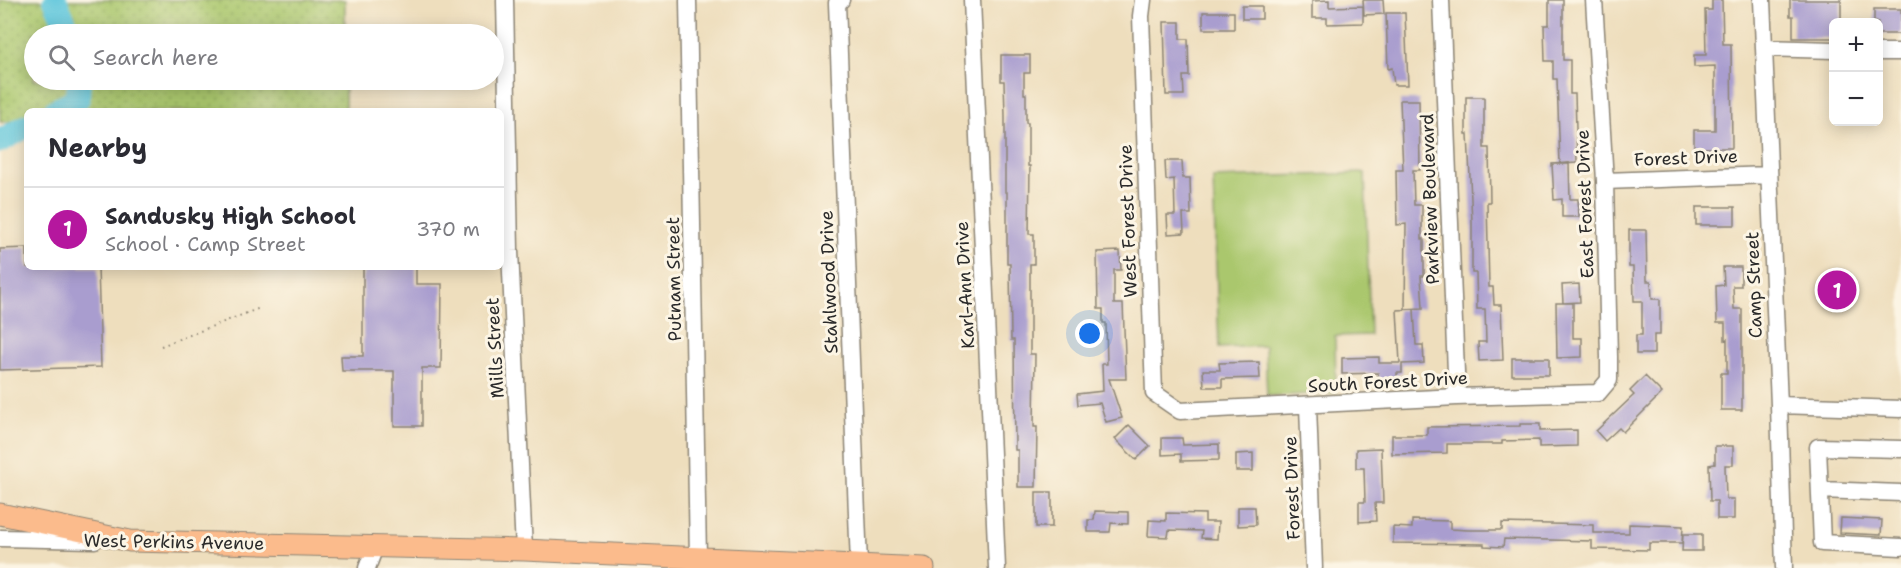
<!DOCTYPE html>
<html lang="en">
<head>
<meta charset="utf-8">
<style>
  :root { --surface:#fff; --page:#f2f2f3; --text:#2b2b33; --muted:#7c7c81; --line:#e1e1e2; --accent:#b5179e }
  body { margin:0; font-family:"Shantell Sans",sans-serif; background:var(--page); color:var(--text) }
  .controls { position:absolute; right:18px; top:18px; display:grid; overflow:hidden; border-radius:9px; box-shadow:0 3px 15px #0003 }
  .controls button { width:54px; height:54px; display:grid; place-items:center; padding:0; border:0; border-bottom:2px solid var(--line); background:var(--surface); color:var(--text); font:30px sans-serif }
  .you { position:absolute; left:1090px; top:334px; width:21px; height:21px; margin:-15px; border:4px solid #fff; border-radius:50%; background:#1a73e8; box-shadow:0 0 0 9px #1a73e833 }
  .badge { display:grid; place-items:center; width:39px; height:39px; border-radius:50%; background:var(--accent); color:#fff; font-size:20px; font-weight:700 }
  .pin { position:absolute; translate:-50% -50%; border:3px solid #fff; box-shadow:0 2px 6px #0006 }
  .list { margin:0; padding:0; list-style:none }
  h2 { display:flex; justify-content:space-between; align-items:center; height:78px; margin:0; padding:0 24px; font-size:26px }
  h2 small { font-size:20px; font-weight:400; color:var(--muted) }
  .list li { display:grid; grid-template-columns:39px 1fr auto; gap:18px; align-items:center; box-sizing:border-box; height:84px; padding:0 24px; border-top:2px solid var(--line) }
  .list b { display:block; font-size:22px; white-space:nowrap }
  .list p { margin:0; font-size:20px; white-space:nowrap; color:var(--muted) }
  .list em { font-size:20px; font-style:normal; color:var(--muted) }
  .icon { flex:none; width:33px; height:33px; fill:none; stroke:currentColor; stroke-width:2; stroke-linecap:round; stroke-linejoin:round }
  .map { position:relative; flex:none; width:1901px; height:568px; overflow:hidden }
  .search { position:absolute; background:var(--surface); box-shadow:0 3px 15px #0003; left:24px; top:24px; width:480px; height:66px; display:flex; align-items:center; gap:15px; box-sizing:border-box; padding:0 21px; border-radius:33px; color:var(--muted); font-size:22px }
  .panel { position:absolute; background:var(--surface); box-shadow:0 3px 15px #0003; left:24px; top:108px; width:480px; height:162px; border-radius:9px }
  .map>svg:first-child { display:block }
  .grass { fill:url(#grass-dots); stroke:#6a794c; stroke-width:1.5 }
  .green { fill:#aac76d; stroke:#6a794c; stroke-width:1.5 }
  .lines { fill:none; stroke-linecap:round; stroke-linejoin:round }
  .river { stroke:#60c7dd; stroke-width:24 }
  .building { fill:#a99dcf }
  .minor-casing { stroke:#8c8474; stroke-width:19 }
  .major-casing { stroke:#8c8474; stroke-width:23 }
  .path { stroke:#8c8474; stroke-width:2; stroke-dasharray:1.5 4.5; stroke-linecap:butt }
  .minor { stroke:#fff; stroke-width:16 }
  .major { stroke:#fbbb8c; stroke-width:21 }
  .labels { text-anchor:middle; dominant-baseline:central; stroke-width:6; stroke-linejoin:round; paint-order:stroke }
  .street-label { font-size:18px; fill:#2b2b2b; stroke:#fcf5e5 }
</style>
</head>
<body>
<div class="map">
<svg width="1901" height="568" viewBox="0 0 1901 568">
  <defs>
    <pattern id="grass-dots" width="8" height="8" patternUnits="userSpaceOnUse" patternTransform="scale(1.5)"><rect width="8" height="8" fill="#aac76d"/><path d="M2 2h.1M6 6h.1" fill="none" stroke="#92ab5f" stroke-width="1.8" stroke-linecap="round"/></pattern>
  </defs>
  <rect width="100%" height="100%" fill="#fcf5e5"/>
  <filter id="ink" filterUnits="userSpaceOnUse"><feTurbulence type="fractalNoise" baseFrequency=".0167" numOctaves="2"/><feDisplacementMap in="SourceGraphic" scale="12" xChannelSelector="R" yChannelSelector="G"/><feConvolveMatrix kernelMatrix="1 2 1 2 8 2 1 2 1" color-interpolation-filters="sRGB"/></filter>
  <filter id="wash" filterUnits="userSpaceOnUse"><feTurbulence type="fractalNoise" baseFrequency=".008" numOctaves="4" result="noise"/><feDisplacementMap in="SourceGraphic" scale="24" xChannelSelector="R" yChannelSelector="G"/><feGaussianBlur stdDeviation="1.35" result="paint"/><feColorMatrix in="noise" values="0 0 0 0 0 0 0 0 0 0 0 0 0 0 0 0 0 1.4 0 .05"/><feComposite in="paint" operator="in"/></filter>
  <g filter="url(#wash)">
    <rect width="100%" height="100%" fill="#eedebd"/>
    <!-- grass -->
    <path class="grass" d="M0,0H345V34H34V80H345V111H27V121L0,122Z"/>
    <!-- green -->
    <path class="green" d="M1365,173L1370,335L1335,336L1336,393L1267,396L1265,346L1219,348L1213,178Z"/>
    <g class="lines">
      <!-- river -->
      <path class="river" d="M55,0L70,34
        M55,111L78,98L79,80
        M0,141L27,126"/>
    </g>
    <g id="blocks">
      <!-- building -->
      <path class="building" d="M1329,0V7L1363,6V23L1327,24V18H1312V1Z
        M1363,0H1383L1384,14L1364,15Z
        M1549,0H1563V60H1570V94H1575L1577,163L1560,164L1557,79H1553V61H1545L1544,25H1549Z
        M1712,0H1722L1723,44H1731L1732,148H1694V130H1715V66L1694,67V55H1706L1705,10H1712Z
        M1790,0H1841V22H1833V38H1793V16H1790Z
        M1242,6H1262V19H1242Z
        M1874,9H1901V34H1878V22H1874Z
        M1203,12H1234V29H1203Z
        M1386,13H1405L1408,85H1394L1392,68L1388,69Z
        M1164,22H1180V39H1188L1189,76H1183L1184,95H1166Z
        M1001,55H1030V73H1024V94H1026V123H1028V166H1030L1029,234H1034V264H1030V354H1035L1034,427H1037L1036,487H1018V450H1015L1014,340H1011L1010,264H1007V192H1005V116L1004,81H1001Z
        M1466,97H1484V148H1489L1490,202H1487L1489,287H1493L1494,305H1501L1503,360L1479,361L1478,342H1486L1485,309H1477L1476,273H1472V222L1468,134H1466Z
        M1400,100H1419L1420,170H1413L1414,205H1422V239H1424V276H1421L1423,308L1405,309L1406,224L1397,225L1396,170H1403Z
        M1165,161H1182L1183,178H1190L1191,214H1183L1184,233L1168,234L1167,215H1175L1174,179L1166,180Z
        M1569,163L1570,199H1578L1579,217H1562V199L1554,200L1552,164Z
        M1696,207H1735V225H1696Z
        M1629,230H1646L1647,281H1651L1652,299H1660V335H1654V354H1636V335H1642V301H1634L1633,267H1629Z
        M27,248V267H98L101,367L0,370V249Z
        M1120,251L1121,270H1114V304H1123L1126,379H1109L1122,418L1106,422L1100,403L1078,405L1077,394L1103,391L1102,364H1107L1106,323H1103V309H1098L1097,252Z
        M363,267H416V284H442L441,368H422V426H394V371H342L341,356H363Z
        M1723,267H1741V286H1733L1734,309H1742V410H1721V373H1727V339L1725,340V323H1717L1716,286L1724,285Z
        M1579,284L1580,302L1563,303L1562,285Z
        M1556,303H1573V338H1582V357L1557,358Z
        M1414,309L1416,345H1423L1424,363L1402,364V373H1397V380L1379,381L1378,373L1342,374V358L1379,357V363H1400L1397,310Z
        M1512,358H1549V375H1512Z
        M1259,362L1260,378L1222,379V387H1204L1203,370H1220L1219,363Z
        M1645,376L1662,393L1623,432L1619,428L1605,441L1596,431L1634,395L1630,391Z
        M1520,424H1540V431L1577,430V446L1539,447V440L1502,441V444H1447V453L1392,454V435H1427V427L1520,426Z
        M1129,425L1150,446L1136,460L1115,439Z
        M1162,438H1182L1183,445L1219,444V460L1181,461V454L1162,455Z
        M1715,446H1733V465H1725L1726,499H1734V519H1717V501H1710L1709,465L1715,464Z
        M1381,448L1383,503H1375L1376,521L1359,522V502H1365L1364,468H1356V449Z
        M1253,453V471H1236V454Z
        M1036,492H1052V527H1036Z
        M1238,507H1255L1256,525L1238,526Z
        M1095,511L1128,512V524L1111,523L1110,532H1088V520H1094Z
        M1166,513L1205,514V522H1218L1217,539L1201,538L1202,531L1169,530L1168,537L1148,536L1149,520L1166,521Z
        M1841,518L1882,520L1881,535L1840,533Z
        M1412,520L1450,521V529L1468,530H1502V523L1593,525V533H1629V524L1683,526L1682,543H1649V550L1592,549V541L1504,539L1503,547L1484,546V544L1393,543V527L1412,528Z
        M1683,534H1702V551H1682Z"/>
    </g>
  </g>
  <g filter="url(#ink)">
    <use href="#blocks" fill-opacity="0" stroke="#8c8474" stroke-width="1.5"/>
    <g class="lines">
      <!-- minor casing -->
      <g class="minor-casing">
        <path id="minor" d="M505,0L510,251L524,550
          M688,0L698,558
          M841,0L837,3L859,565
          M972,0L997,568
          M1143,0L1141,16L1154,393L1180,411L1457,397L1598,393L1609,380V357L1605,181L1594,0
          M1441,0L1457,397
          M1762,0L1779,405L1784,568
          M1764,48L1834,50
          M1878,52H1901
          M1605,181L1769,175
          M1779,405L1901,409
          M1308,406L1314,568
          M1901,449L1818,447L1822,543L1901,547
          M1820,490L1901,493
          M0,538L95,540
          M367,568L375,547"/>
      </g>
      <!-- major casing -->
      <g class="major-casing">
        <path id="major" d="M0,514L130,541L524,550L924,568"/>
      </g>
      <!-- path -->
      <path class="path" d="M161,346L260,308"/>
      <!-- minor -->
      <use href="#minor" class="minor"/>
      <!-- major -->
      <use href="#major" class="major"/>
    </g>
  </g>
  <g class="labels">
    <!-- street labels -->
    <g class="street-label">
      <text transform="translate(1686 158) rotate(-2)">Forest Drive</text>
      <text transform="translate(1430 199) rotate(-92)">Parkview Boulevard</text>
      <text transform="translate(1585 204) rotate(-92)">East Forest Drive</text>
      <text transform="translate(1128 221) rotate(-92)">West Forest Drive</text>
      <text transform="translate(674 279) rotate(-91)">Putnam Street</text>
      <text transform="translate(829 282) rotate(-92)">Stahlwood Drive</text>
      <text transform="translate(965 285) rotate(-93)">Karl-Ann Drive</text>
      <text transform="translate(1754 285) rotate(-92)">Camp Street</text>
      <text transform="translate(495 348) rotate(-93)">Mills Street</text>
      <text transform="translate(1388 382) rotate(-3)">South Forest Drive</text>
      <text transform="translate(1292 488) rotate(-92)">Forest Drive</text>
      <text transform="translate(174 542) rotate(1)">West Perkins Avenue</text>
    </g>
  </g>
</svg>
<div class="controls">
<button>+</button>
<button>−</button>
</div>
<div class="you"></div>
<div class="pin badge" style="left:1837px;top:290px">1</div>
<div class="search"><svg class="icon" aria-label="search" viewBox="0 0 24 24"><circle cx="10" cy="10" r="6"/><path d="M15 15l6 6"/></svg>Search here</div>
<section class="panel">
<h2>Nearby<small></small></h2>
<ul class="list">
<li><span class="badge">1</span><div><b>Sandusky High School</b><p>School · Camp Street</p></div><em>370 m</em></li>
</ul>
</section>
</div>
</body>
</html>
